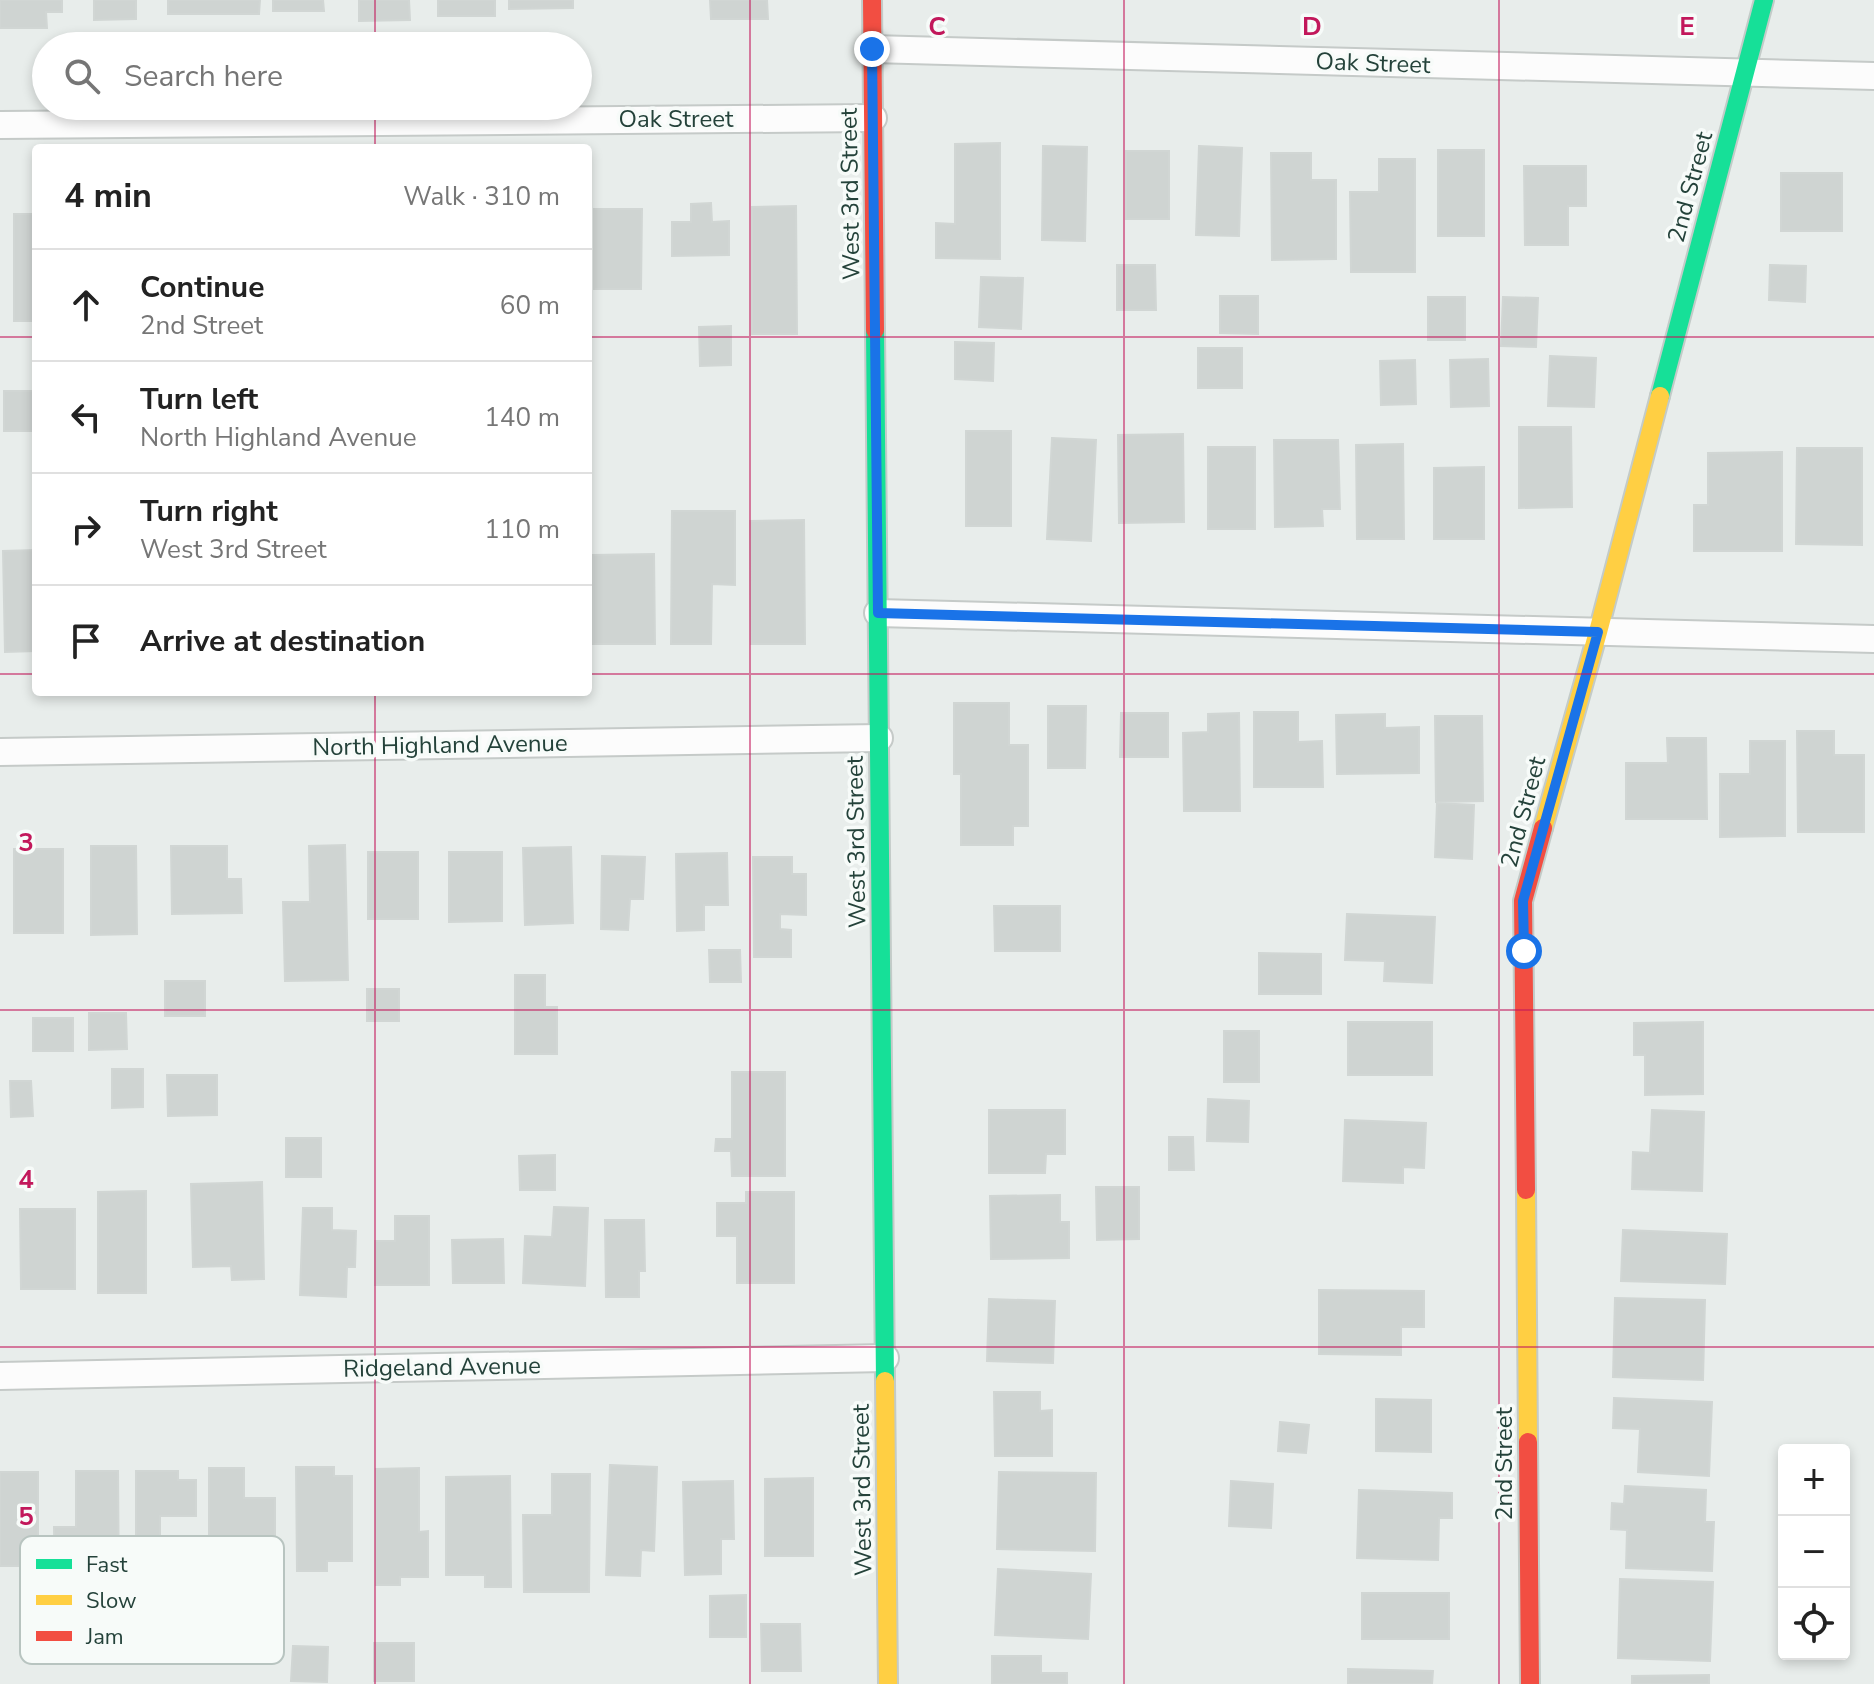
<!DOCTYPE html>
<html lang="en">
<head>
<meta charset="utf-8">
<style>
  :root { --surface:#fff; --page:#f2f2f2; --text:#222; --muted:#767676; --line:#e0e0e0 }
  body { margin:0; font-family:"Nunito Sans",sans-serif; background:var(--page); color:var(--text) }
  .controls { position:absolute; right:24px; bottom:24px; display:grid; overflow:hidden; border-radius:8px; box-shadow:0 4px 12px #0003 }
  .controls button { width:72px; height:72px; display:grid; place-items:center; padding:0; border:0; border-bottom:2px solid var(--line); background:var(--surface); color:var(--text); font:40px sans-serif }
  .stop { position:absolute; width:24px; height:24px; margin:-18px; border:6px solid #1a73e8; border-radius:50%; background:#fff }
  .stop.end { background:#1a73e8; border-color:#fff; box-shadow:0 2px 8px #0008 }
  .list { margin:0; padding:0; list-style:none }
  h2 { display:flex; justify-content:space-between; align-items:center; height:104px; margin:0; padding:0 32px; font-size:34px }
  h2 small { font-size:26px; font-weight:400; color:var(--muted) }
  .list li { display:grid; grid-template-columns:52px 1fr auto; gap:24px; align-items:center; box-sizing:border-box; height:112px; padding:0 32px; border-top:2px solid var(--line) }
  .list b { display:block; font-size:30px; white-space:nowrap }
  .list p { margin:0; font-size:26px; white-space:nowrap; color:var(--muted) }
  .list em { font-size:26px; font-style:normal; color:var(--muted) }
  .icon { flex:none; width:44px; height:44px; fill:none; stroke:currentColor; stroke-width:2; stroke-linecap:round; stroke-linejoin:round }
  .map { position:relative; flex:none; width:1874px; height:1684px; overflow:hidden }
  .search { position:absolute; background:var(--surface); box-shadow:0 4px 12px #0003; left:32px; top:32px; width:560px; height:88px; display:flex; align-items:center; gap:20px; box-sizing:border-box; padding:0 28px; border-radius:44px; color:var(--muted); font-size:30px }
  .panel { position:absolute; background:var(--surface); box-shadow:0 4px 12px #0003; left:32px; top:144px; width:560px; height:552px; border-radius:8px }
  .map>svg:first-child { display:block }
  .building { fill:#cfd4d2; stroke:#d1d6d4; stroke-width:2 }
  .lines { fill:none; stroke-linecap:round; stroke-linejoin:round }
  .street-casing { stroke:#c5cac8; stroke-width:30 }
  .fast-casing { stroke:#c3cbc8; stroke-width:22 }
  .slow-casing { stroke:#c3cbc8; stroke-width:22 }
  .jam-casing { stroke:#c3cbc8; stroke-width:22 }
  .street { stroke:#fcfcfc; stroke-width:26 }
  .fast { stroke:#16e098; stroke-width:18 }
  .slow { stroke:#ffcf43; stroke-width:18 }
  .jam { stroke:#f24e42; stroke-width:18 }
  .route { stroke:#1a73e8; stroke-width:10 }
  .grid { fill:none; stroke:#c2185b; stroke-width:2; stroke-opacity:0.55 }
  .labels { text-anchor:middle; dominant-baseline:central; stroke-width:7; stroke-linejoin:round; paint-order:stroke }
  .street-label { font-size:24px; fill:#24423a; stroke:#f7fbf9 }
  .key { fill:#f7fbf9; stroke:#b8c4c0; stroke-width:2 }
  .key-label { font-size:22px; fill:#24423a }
  .grid-label { font-size:26px; text-anchor:middle; font-weight:bold; fill:#c2185b; stroke:#f7fbf9; stroke-width:7; stroke-linejoin:round; paint-order:stroke }
</style>
</head>
<body>
<div class="map">
<svg width="1874" height="1684" viewBox="0 0 1874 1684">
  <rect width="100%" height="100%" fill="#e8edeb"/>
  <!-- building -->
  <path class="building" d="M0,0H62V12H46L47,28H0Z
    M94,0H136V19L94,20Z
    M168,0H260L259,14H168Z
    M273,0H323L324,11H273Z
    M359,0H409L410,20L359,21Z
    M438,0H495V16H438Z
    M509,0H573V8L509,9Z
    M710,0H767L768,19H711Z
    M1000,143V259L936,258V223L955,224V144Z
    M1043,146L1087,147L1085,241L1042,240Z
    M1199,146L1242,148L1239,236L1196,235Z
    M1438,150H1484V236H1438Z
    M1126,151H1169V219H1126Z
    M1271,153H1311V180H1336V259L1272,260Z
    M1379,159H1415V272H1351L1350,192H1379Z
    M1524,166H1586V206H1568V245H1525Z
    M1781,173H1842V231H1781Z
    M711,203L712,222L729,221V255L672,256V222H691V204Z
    M796,206L797,334H752V207Z
    M594,209H642L641,289H594Z
    M14,214H36V321H14Z
    M1117,265H1155L1156,310H1117Z
    M1770,265L1806,266L1805,302L1769,300Z
    M981,277L1023,278L1021,329L979,327Z
    M1220,296H1258V334L1220,333Z
    M1428,297H1465V340H1428Z
    M1503,297L1538,298L1536,347L1501,346Z
    M731,326V365L700,366L699,327Z
    M955,342L994,343L993,381L955,379Z
    M1198,348H1242V388H1198Z
    M1550,356L1596,358L1594,407L1548,406Z
    M1488,359L1489,406L1451,407L1450,360Z
    M1415,360L1416,404L1381,405L1380,361Z
    M4,391H36V431H4Z
    M1519,427H1571L1572,507L1519,508Z
    M966,431H1011V526H966Z
    M1183,434L1184,522L1119,523L1118,435Z
    M1052,438L1096,440L1091,541L1047,539Z
    M1274,440H1338L1340,509H1322L1323,526L1275,527Z
    M1403,444L1404,539H1357L1356,445Z
    M1208,447H1255V529H1208Z
    M1797,448H1862V545L1796,544Z
    M1782,452V551H1694V505H1708V453Z
    M1484,467V539H1434V468Z
    M672,511H735V585L712,584L711,644H671Z
    M804,520L805,644H751L750,521Z
    M36,550V651L5,652L3,551Z
    M654,554L655,644H593V555Z
    M954,703H1009V745H1028V826H1013V845H961V774H954Z
    M1048,706H1086L1085,768H1048Z
    M1254,712H1298V742L1322,741L1323,787H1254Z
    M1121,713H1168V757H1120Z
    M1239,713L1240,811H1184L1183,733L1208,732V714Z
    M1385,714V728L1419,727V773L1337,774L1336,715Z
    M1435,716H1482L1483,801L1436,802Z
    M1797,731H1834V755H1864V832H1798Z
    M1667,738H1706L1707,819H1626V763H1668Z
    M1750,741H1785V836L1720,837V774H1750Z
    M1437,803L1474,805L1472,859L1435,857Z
    M345,845L348,980L285,981L283,902H310L309,846Z
    M91,846H136L137,934L91,935Z
    M171,846H227V879H241L242,913L172,914Z
    M571,847L573,923L525,925L523,848Z
    M14,849H63V933H14Z
    M368,852H418V919H368Z
    M449,852H502V921L449,922Z
    M727,853L728,905H704V930L677,931L676,854Z
    M602,856L645,857L643,899H630L628,930L601,929Z
    M753,857H792V874H806V915L780,914V929L791,930V957H754Z
    M994,906H1060V951H995Z
    M1347,914L1435,917L1432,983L1384,981L1385,961L1345,960Z
    M709,950H740L741,982H710Z
    M1259,953L1321,954V994H1259Z
    M515,975H545V1007H557V1054H515Z
    M165,981H205V1016H165Z
    M367,989H399V1021H367Z
    M89,1013H126L127,1049L89,1050Z
    M33,1018H73V1051H33Z
    M1348,1022H1432V1075H1348Z
    M1703,1022V1094L1645,1095V1055H1634V1023Z
    M1224,1031H1259V1082H1224Z
    M112,1069H143V1107L112,1108Z
    M732,1072H785V1176H732L731,1151H715L716,1139H732Z
    M167,1075H217V1115L168,1116Z
    M10,1081H31L33,1116L11,1117Z
    M1208,1099L1249,1101L1248,1142L1207,1141Z
    M989,1110H1065V1154H1046L1045,1173H989Z
    M1652,1110L1704,1112L1702,1191L1632,1189L1633,1152L1650,1153Z
    M1345,1120L1426,1123L1424,1168L1403,1167V1183L1343,1181Z
    M1169,1137H1193L1194,1170H1169Z
    M286,1138H321V1177H286Z
    M555,1155V1190H520L519,1156Z
    M262,1182L264,1279L232,1280L231,1266L193,1267L191,1184Z
    M1096,1187H1139V1239L1097,1240Z
    M146,1191V1293H98V1192Z
    M746,1192H794V1283H737V1236H717V1203H746Z
    M1060,1195V1222H1069V1258L991,1259L990,1196Z
    M554,1207L588,1208L585,1286L523,1283L525,1236L552,1237Z
    M303,1208H332V1230L356,1231L355,1267H347L346,1297L300,1295Z
    M20,1209H75V1289H21Z
    M395,1216H429V1285H375V1241H395Z
    M605,1220H644L645,1271H639V1297H606Z
    M1623,1230L1727,1234L1725,1284L1621,1281Z
    M503,1239L504,1283H453L452,1240Z
    M1319,1290L1424,1291V1327H1401V1355L1319,1354Z
    M1615,1298L1705,1300L1703,1380L1613,1377Z
    M989,1299L1055,1301L1053,1363L987,1361Z
    M994,1392H1040V1411L1052,1410V1456H995Z
    M1614,1398L1712,1402L1709,1476L1638,1472L1640,1429L1613,1428Z
    M1376,1399L1431,1400V1452L1376,1451Z
    M1280,1422L1309,1425L1306,1453L1278,1451Z
    M610,1465L657,1467L654,1551L641,1550L640,1576L606,1575Z
    M296,1467H334V1476H352V1561H327V1571H297Z
    M209,1468H244V1498H275V1559L209,1560Z
    M419,1468V1532L428,1531V1577H400V1585H376V1469Z
    M76,1471H118L119,1602H84V1597H55L54,1527H76Z
    M136,1471H178V1480H196V1516H160V1542H136Z
    M0,1472H38V1566H0Z
    M999,1472L1096,1473L1095,1551L997,1549Z
    M552,1474H590L589,1592H524L523,1515H552Z
    M510,1476L511,1587H485V1575H446V1477Z
    M813,1478V1556H765V1479Z
    M733,1481L734,1539H721V1574L685,1575L683,1482Z
    M1231,1481L1273,1484L1271,1528L1229,1526Z
    M1625,1486L1706,1490L1705,1522H1714L1712,1571L1626,1568L1627,1530L1611,1529L1612,1503L1624,1504Z
    M1359,1490L1452,1493V1518H1439L1438,1560L1357,1558Z
    M998,1569L1091,1574L1088,1639L995,1635Z
    M1620,1579L1713,1582L1710,1661L1618,1658Z
    M1362,1593H1449V1639H1362Z
    M746,1595V1637H710V1596Z
    M761,1624H800L801,1671H762Z
    M374,1643H414V1681H374Z
    M293,1646L328,1647L327,1682L291,1681Z
    M992,1656H1041V1673H1067V1684H992Z
    M1348,1669L1433,1671L1432,1684H1348Z
    M1709,1675V1684H1632V1676Z"/>
  <g class="lines">
    <!-- street casing -->
    <g class="street-casing">
      <path id="street" d="M872,49L1874,76
        M0,125L873,118
        M878,613L1874,639
        M0,752L879,738
        M0,1376L885,1358"/>
    </g>
    <!-- fast casing -->
    <g class="fast-casing">
      <path id="fast" d="M875,330L885,1381
        M1660,396L1764,0"/>
    </g>
    <!-- slow casing -->
    <g class="slow-casing">
      <path id="slow" d="M1543,828L1598,632L1660,396
        M1526,1190L1528,1442
        M885,1381L888,1684"/>
    </g>
    <!-- jam casing -->
    <g class="jam-casing">
      <path id="jam" d="M872,0L875,330
        M1526,1190L1523,901L1543,828
        M1528,1442L1530,1684"/>
    </g>
    <!-- street -->
    <use href="#street" class="street"/>
    <!-- fast -->
    <use href="#fast" class="fast"/>
    <!-- slow -->
    <use href="#slow" class="slow"/>
    <!-- jam -->
    <use href="#jam" class="jam"/>
  </g>
  <g class="lines">
    <!-- route -->
    <path class="route" d="M872,49L878,613L1598,632L1523,901L1524,951"/>
  </g>
  <!-- grid -->
  <path class="grid" d="M375,0V46M750,0V1684M1124,0V1684M1499,0V1684M375,106V148M0,337H36M588,337H1874M0,674H36M588,674H1874M375,692V1684M0,1010H1874M0,1347H1874"/>
  <g class="labels">
    <!-- street labels -->
    <g class="street-label">
      <text transform="translate(1373 63) rotate(2)">Oak Street</text>
      <text x="676" y="119">Oak Street</text>
      <text transform="translate(1690 187) rotate(-75)">2nd Street</text>
      <text transform="translate(850 194) rotate(-91)">West 3rd Street</text>
      <text transform="translate(440 745) rotate(-1)">North Highland Avenue</text>
      <text transform="translate(1523 812) rotate(-75)">2nd Street</text>
      <text transform="translate(856 842) rotate(-91)">West 3rd Street</text>
      <text transform="translate(442 1367) rotate(-1)">Ridgeland Avenue</text>
      <text transform="translate(1504 1464) rotate(-90)">2nd Street</text>
      <text transform="translate(862 1490) rotate(-91)">West 3rd Street</text>
    </g>
  </g>
  <!-- legend -->
  <rect x="20" y="1536" width="264" height="128" rx="12" class="key"/>
  <rect x="36" y="1559" width="36" height="10" fill="#16e098"/>
  <rect x="36" y="1595" width="36" height="10" fill="#ffcf43"/>
  <rect x="36" y="1631" width="36" height="10" fill="#f24e42"/>
  <g class="key-label">
    <text x="86" y="1572">Fast</text>
    <text x="86" y="1608">Slow</text>
    <text x="86" y="1644">Jam</text>
  </g>
  <g class="grid-label">
    <text x="937" y="35">C</text>
    <text x="1312" y="35">D</text>
    <text x="1687" y="35">E</text>
    <text x="26" y="851">3</text>
    <text x="26" y="1188">4</text>
    <text x="26" y="1525">5</text>
  </g>
</svg>
<div class="controls">
<button>+</button>
<button>−</button>
<button><svg class="icon" aria-label="locate" viewBox="0 0 24 24"><circle cx="12" cy="12" r="6"/><path d="M12 2v4M12 18v4M2 12h4M18 12h4"/></svg></button>
</div>
<div class="stop" style="left:1524px;top:951px"></div>
<div class="stop end" style="left:872px;top:49px"></div>
<div class="search"><svg class="icon" aria-label="search" viewBox="0 0 24 24"><circle cx="10" cy="10" r="6"/><path d="M15 15l6 6"/></svg>Search here</div>
<section class="panel">
<h2>4 min<small>Walk · 310 m</small></h2>
<ul class="list">
<li><svg class="icon" aria-label="ahead" viewBox="0 0 24 24"><path d="M12 20V5M6 11l6-6 6 6"/></svg><div><b>Continue</b><p>2nd Street</p></div><em>60 m</em></li>
<li><svg class="icon" aria-label="left" viewBox="0 0 24 24"><path d="M17 20v-9H6M10 6l-5 5 5 5"/></svg><div><b>Turn left</b><p>North Highland Avenue</p></div><em>140 m</em></li>
<li><svg class="icon" aria-label="right" viewBox="0 0 24 24"><path d="M7 20v-9h11M14 6l5 5-5 5"/></svg><div><b>Turn right</b><p>West 3rd Street</p></div><em>110 m</em></li>
<li><svg class="icon" aria-label="arrive" viewBox="0 0 24 24"><path d="M6 21V4h12l-3 4 3 4H6"/></svg><div><b>Arrive at destination</b></div></li>
</ul>
</section>
</div>
</body>
</html>
